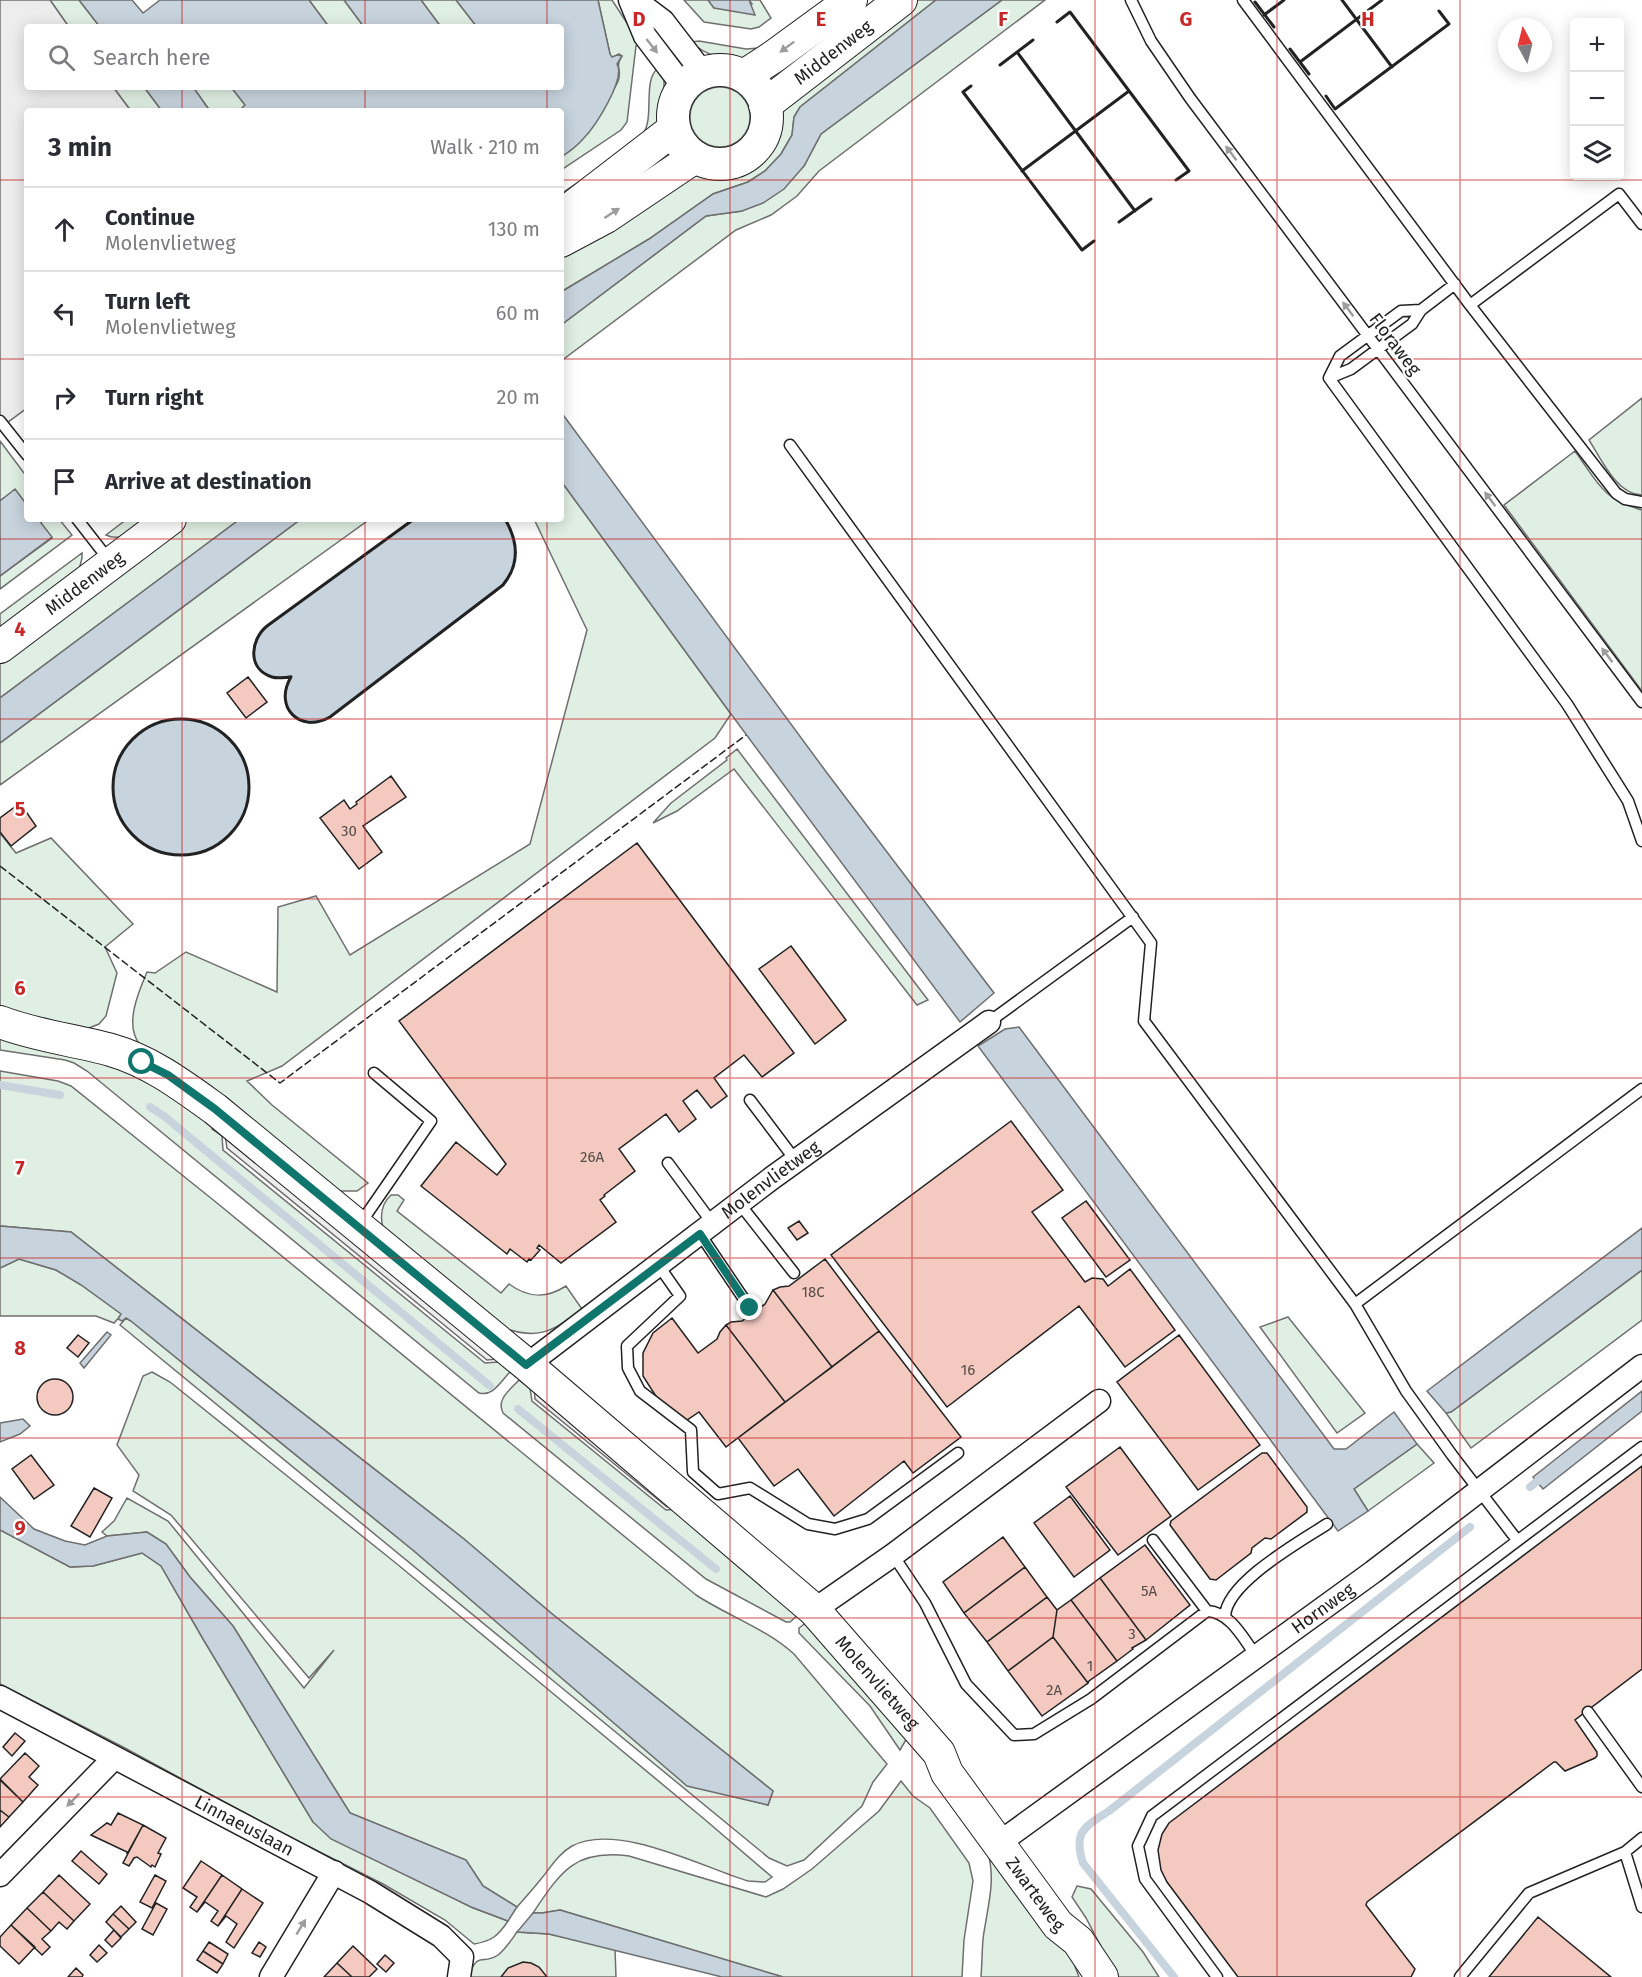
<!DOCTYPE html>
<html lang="en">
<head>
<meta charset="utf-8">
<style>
  :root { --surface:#fff; --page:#f2f2f3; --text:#2b2b33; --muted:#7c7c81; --line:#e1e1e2 }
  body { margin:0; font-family:"Fira Sans",sans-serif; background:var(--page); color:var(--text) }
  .controls { position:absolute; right:18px; top:18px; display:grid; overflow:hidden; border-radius:6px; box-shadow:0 3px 15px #0003 }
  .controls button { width:54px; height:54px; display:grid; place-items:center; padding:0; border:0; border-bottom:2px solid var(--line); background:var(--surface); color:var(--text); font:30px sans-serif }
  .compass { position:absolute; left:1498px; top:18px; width:54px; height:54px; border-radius:50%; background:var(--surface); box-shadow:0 3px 15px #0003; rotate:353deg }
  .stop { position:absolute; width:18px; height:18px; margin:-14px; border:4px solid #0f766e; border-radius:50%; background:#fff }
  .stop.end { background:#0f766e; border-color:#fff; box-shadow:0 2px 6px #0008 }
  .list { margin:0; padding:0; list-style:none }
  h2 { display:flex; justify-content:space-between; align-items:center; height:78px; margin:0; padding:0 24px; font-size:26px }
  h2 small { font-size:20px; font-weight:400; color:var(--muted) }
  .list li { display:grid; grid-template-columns:39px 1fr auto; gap:18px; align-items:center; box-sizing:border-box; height:84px; padding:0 24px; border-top:2px solid var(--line) }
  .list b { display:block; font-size:22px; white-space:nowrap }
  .list p { margin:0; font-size:20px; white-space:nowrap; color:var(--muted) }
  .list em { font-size:20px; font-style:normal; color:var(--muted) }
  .icon { flex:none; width:33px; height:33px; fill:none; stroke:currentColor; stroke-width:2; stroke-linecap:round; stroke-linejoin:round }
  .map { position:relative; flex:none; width:1642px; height:1977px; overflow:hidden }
  .search { position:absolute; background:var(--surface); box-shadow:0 3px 15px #0003; left:24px; top:24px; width:540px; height:66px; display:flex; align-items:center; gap:15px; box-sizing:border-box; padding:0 21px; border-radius:6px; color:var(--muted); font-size:22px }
  .panel { position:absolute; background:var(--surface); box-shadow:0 3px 15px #0003; left:24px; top:108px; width:540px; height:414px; border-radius:6px }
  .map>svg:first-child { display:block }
  .green { fill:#e0efe3; stroke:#6f6f6f; stroke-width:1.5 }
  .parking { fill:#ededed; stroke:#6f6f6f; stroke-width:1.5 }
  .water { fill:#c7d3dd; stroke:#6f6f6f; stroke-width:1.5 }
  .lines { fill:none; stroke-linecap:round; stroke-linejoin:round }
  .stream { stroke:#c7d3dd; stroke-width:8 }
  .building { fill:#f3c9c0; stroke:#222; stroke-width:1.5 }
  .lane-casing { stroke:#222; stroke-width:13 }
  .street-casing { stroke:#222; stroke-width:25 }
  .secondary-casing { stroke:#222; stroke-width:34 }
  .lane { stroke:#fff; stroke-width:10 }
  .street { stroke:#fff; stroke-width:22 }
  .secondary { stroke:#fff; stroke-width:32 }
  .fence { stroke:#222; stroke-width:1.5; stroke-dasharray:8 3; stroke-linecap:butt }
  .wall { stroke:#222; stroke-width:3 }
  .oneway { fill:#9c9c9c }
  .route { stroke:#0f766e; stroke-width:8 }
  .grid { fill:none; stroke:#c62828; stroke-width:1.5; stroke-opacity:0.55 }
  .labels { text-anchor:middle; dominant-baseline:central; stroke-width:4.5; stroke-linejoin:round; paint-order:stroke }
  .number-label { font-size:15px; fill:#564c4a }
  .street-label { font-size:18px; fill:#222; stroke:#fff }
  .grid-label { font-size:20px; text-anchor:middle; font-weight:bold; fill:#c62828; stroke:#fff; stroke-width:4.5; stroke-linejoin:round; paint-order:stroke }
</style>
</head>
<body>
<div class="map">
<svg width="1642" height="1977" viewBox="0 0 1642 1977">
  <rect width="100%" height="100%" fill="#fff"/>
  <!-- green -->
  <path class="green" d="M50,0H79L100,27H69Z
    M309,0H344L364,27H329Z
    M421,0H456L477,27H441Z
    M598,0H612L640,43L636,46L627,122L621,130L561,170V157C584,140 598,121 610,95C613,90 618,84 619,78C621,68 615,67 622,56L619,54L612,58L610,54Z
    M684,0H708L714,8L752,4L749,0H760L771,18L759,27L751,29L704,22Z
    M911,0H936L800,107L794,117L792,135L781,154L765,171L748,182L713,194L649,239L561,292V252L694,173L719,176H728L746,170L756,163L773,141L781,112Z
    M1002,0H1045L819,171L797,196L771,215L736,230L561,361V325L706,216L742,211L804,166L821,134Z
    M699,41L746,49L760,48L746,61C725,59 707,57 691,42Z
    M658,68L664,79V87L657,123L561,208V194C584,177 626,156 643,134C655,117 642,81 658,68Z
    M690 117a30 30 0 1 1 60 0a30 30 0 1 1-60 0Z
    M113,87H144L162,111H131Z
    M193,87H231L246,106L239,111H210Z
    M1642,398V495C1617,495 1601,459 1589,440Z
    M0,441L27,477V505L15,490L0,501Z
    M1575,451C1598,483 1602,499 1642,510V691L1504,505Z
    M561,481L731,714L715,738L282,1066L247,1081L272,1105L368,1183L357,1191H338L140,1045C124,1025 138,993 147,972L155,973L186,952L277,992L278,907L316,896L350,955L530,844L587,630L534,519H561Z
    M38,519H59L72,535L0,589V576L52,538Z
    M127,519H148C135,529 123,543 106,535Z
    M188,519H240L0,698V660Z
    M301,519H370L0,785V743Z
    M82,553V558L79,570L0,629V614Z
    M737,749L928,1000L917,1005L734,769L677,811L653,823L671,803L727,760L726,758Z
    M0,833L16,853L51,838L133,924L105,947L117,973L106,1016L99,1024L89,1028L80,1029L0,1008Z
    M0,1034L142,1075L214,1126L212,1129L222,1136L223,1150L485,1363L498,1362L510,1372C501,1381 493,1397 479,1393L87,1071L74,1063L65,1060L0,1050Z
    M0,1071L58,1081L71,1086L217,1203L696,1595C728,1616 765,1628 794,1654L887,1764L873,1782L862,1806L804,1860L787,1866L769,1858L120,1325L126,1318L131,1321L414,1551L687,1785L768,1805L773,1791L551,1613L464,1539L71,1232L0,1226Z
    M391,1195H398L404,1200L397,1211L501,1293L509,1284C528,1298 546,1299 566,1286L582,1309C554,1330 540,1341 504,1328L383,1228C380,1216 381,1204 391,1195Z
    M19,1259L56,1270L81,1284L122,1314L114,1323L96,1316H0V1268Z
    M1642,1270V1320L1471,1448L1446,1413L1451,1412Z
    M1288,1317L1365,1413L1337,1433L1260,1327Z
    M152,1372L170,1382L397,1564L703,1818L772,1877L765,1882L748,1881C702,1867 617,1822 572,1846C558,1854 551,1867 541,1879C533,1889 525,1898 517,1907L483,1886L466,1860L350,1813L233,1626L190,1577L166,1544L147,1532L107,1536L102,1532L114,1521L127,1498L168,1521L304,1688L334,1650L309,1678L171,1515L133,1491L139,1475L117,1445L143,1376Z
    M519,1380L530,1388L532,1401L666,1510L677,1509L799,1614L790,1622H786L706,1579L503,1413C496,1399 510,1390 519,1380Z
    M1417,1444L1434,1463L1368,1511L1354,1489Z
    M0,1530L70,1567L93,1566L142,1553L161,1566L203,1639L313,1822L471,1907L508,1921C498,1936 492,1941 474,1944L445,1920L383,1884L276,1830L123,1747L0,1684Z
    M807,1622L907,1738L900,1750L870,1706L799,1633V1628Z
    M901,1781L913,1796L930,1808L969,1863L973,1881L964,1940L962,1977H783L560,1910L542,1913H533C561,1871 575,1849 629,1856L766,1897L783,1889L812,1869L879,1811Z
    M987,1850C1018,1887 1064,1930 1079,1977H981C982,1964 982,1952 983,1939C987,1908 997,1880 987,1850Z
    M1077,1886L1091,1889L1143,1952L1159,1977H1117L1086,1918L1072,1897Z
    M517,1932L549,1934L615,1949L616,1977H468C479,1949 482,1966 498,1955C505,1950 512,1939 517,1932Z"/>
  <!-- parking -->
  <path class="parking" d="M0,0H50L69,27H27V87H113L131,111H27V408L0,428Z
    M225,1135L499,1359L487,1360L227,1148Z
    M534,1388L678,1505L667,1507L535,1399Z"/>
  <!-- water -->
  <path class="water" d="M79,0H132L143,13L160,0H309L329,27H100Z
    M344,0H421L441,27H364Z
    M456,0H598L610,54L612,57L617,55L622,56L617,64C626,79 595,127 583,139C577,146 569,152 561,157V111H239L245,105L231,87H561V27H477Z
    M708,0H749L755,15L714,8Z
    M936,0H1002L821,134L804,166L784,189L763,203L742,211L706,216L561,325V292L649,239L713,194L748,182L765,171L781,154L792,135L794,117L800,107Z
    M144,87H193L210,111H162Z
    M561,412L827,773L994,993L960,1022L731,714L561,481Z
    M15,489L27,505V519H38L52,537L0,576V501Z
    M240,519H301L0,743V698Z
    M414,519H505C521,546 520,570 495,592L330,717C299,735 274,707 291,676C285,677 278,679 272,677C247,669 250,640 267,626Z
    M113 787a68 68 0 1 1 136 0a68 68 0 1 1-136 0Z
    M1019,1027L1334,1449H1346L1394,1412L1417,1444L1354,1489L1368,1511L1338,1531L978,1046L1005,1029Z
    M0,1226L71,1232L464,1539L551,1613L773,1791L768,1805L687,1786L414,1551L131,1321L126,1318L122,1321L118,1319L121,1314L81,1285L56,1270L19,1259L0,1268Z
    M1642,1228V1270L1451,1412L1446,1413L1427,1391Z
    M107,1332L111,1335L84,1368L80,1363Z
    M1642,1391V1411L1543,1489L1533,1477Z
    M23,1419L30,1426L20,1434L0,1442V1423Z
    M0,1497L34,1529L65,1541L85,1545L107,1536L147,1532L166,1544L190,1577L233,1626L350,1813L466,1860L483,1886L517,1907L508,1921L471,1907L331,1839L313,1822L203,1639L161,1566L142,1553L93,1566L70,1567L0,1530Z
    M560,1910L783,1977H722L549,1934L517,1932L533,1913H542Z"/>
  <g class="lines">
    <!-- stream -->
    <path class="stream" d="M0,1085L60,1095
      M150,1107L164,1116L490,1386
      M518,1409L716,1569
      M1530,1487L1543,1477
      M1174,1977L1083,1863C1073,1832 1084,1827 1109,1811L1470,1527"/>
  </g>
  <!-- building -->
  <path class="building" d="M248,677L267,702L246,718L227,693Z
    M391,776L406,797L363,826L382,852L359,869L320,818L344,800L350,809L357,804L356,802Z
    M20,803L36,826L11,846L0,832V818Z
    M637,843L794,1053L762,1077L744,1055L714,1078L727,1096L711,1108L697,1090L683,1101L696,1119L679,1132L666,1114L619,1149L635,1171L604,1195L605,1196L600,1200L616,1222L561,1263L539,1245L537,1248L540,1250L531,1260L529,1259L527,1262L510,1249L507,1254L421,1186L456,1142L497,1175L506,1164L399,1021Z
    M791,946L846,1020L815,1044L759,969Z
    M1011,1121L1063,1190L1032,1212L1085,1282L1092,1278L1103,1279L1108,1286L1130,1269L1175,1330L1125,1367L1079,1306L947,1407L831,1255Z
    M1086,1201L1130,1260L1106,1277L1062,1218Z
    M799,1221L808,1233L797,1240L788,1228Z
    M825,1259L879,1331L832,1367L773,1290L780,1287L789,1286Z
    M773,1290L832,1367L785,1402L726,1325L731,1322L742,1321L765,1304Z
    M672,1318L698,1353L717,1339L720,1332L726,1325L785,1402L726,1447L699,1412L687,1420L657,1398L643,1376V1353L653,1333Z
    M879,1331L961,1437L913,1473L904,1461L834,1516L798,1469L774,1486L738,1438Z
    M78,1335L89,1343L78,1357L67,1348Z
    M1179,1335L1260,1445L1198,1490L1117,1382Z
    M37 1397a18 18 0 1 1 36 0a18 18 0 1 1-36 0Z
    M1120,1447L1171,1516L1118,1555L1066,1487Z
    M1262,1453H1267L1307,1507V1512L1271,1539L1265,1538L1252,1548L1251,1553L1216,1580L1210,1579L1170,1525L1171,1521Z
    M31,1455L54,1485L34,1499L12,1469Z
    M1642,1466V1669L1575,1720L1597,1752V1756L1595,1758L1565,1771L1556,1762H1554L1367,1902L1366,1905L1415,1969L1411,1977H1238L1167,1882L1161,1870L1158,1850L1162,1834L1169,1823Z
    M94,1488L112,1498L90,1537L71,1526Z
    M1070,1496L1110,1550L1074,1577L1034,1523Z
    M1003,1537L1025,1567L964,1613L943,1582Z
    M1145,1545L1190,1605L1146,1640L1100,1578Z
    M1025,1567L1047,1597L987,1642L964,1613Z
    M1100,1578L1146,1640L1132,1648L1133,1649L1117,1661L1071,1600Z
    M1047,1597L1057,1610L1053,1637L1008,1671L987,1642Z
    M1071,1600L1117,1661L1089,1681L1088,1683L1053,1637L1057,1610Z
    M1053,1637L1088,1683L1042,1716L1008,1671Z
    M15,1733L25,1741L12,1756L3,1747Z
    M25,1753L39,1766L29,1777L38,1785L23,1802L0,1779Z
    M0,1780L23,1802L9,1817L0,1810Z
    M0,1810L9,1817L0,1827Z
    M118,1813L143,1825L127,1854V1852L91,1835L107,1823L111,1825Z
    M143,1825L166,1838L158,1853L161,1854L155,1867L152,1865L151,1867L137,1857L134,1858L129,1866L123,1863Z
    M81,1851L107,1874L99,1884L72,1861Z
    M201,1861L222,1875L197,1912L190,1907L197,1897L183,1888Z
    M59,1875L90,1904L74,1921L43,1892Z
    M155,1875L166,1881L152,1908L140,1902Z
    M222,1875L242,1889L218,1926L211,1921L218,1911L205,1902L197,1912Z
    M242,1889L263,1903L234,1948L226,1942L237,1924L226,1916L218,1926Z
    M43,1892L74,1921L67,1929L59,1922L51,1931L27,1908Z
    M156,1903L167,1909L153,1935L142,1929Z
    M121,1906L136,1922L129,1929L113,1914Z
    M27,1908L51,1931L42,1939L50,1947L42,1955L11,1925Z
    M113,1914L129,1929L121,1937L106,1922Z
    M1538,1917L1611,1977H1489Z
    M11,1925L35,1947L19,1964L0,1946V1937Z
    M114,1930L121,1938L112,1947L105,1940Z
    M209,1942L228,1954L223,1964L203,1951Z
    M259,1942L266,1947L260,1957L252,1953Z
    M99,1945L107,1953L97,1962L90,1955Z
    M353,1946L377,1969L369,1977H352L337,1963Z
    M203,1951L223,1964L217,1973L197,1960Z
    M385,1955L394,1963L386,1972L377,1964Z
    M523,1962L531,1963L539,1967L547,1977H501L508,1968Z
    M337,1963L352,1977H324Z
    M76,1968L83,1975L82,1977H68Z"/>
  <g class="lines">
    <!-- lane casing -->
    <g class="lane-casing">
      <path id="lane" d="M1131,0L1151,41L1190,98L1642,702
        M1243,0L1470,305L1619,194L1642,224
        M1470,305L1616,493L1625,499L1642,502
        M1329,378L1567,704L1628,801L1642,841
        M1329,378L1351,369L1378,349L1412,324L1421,310L1455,284
        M1329,378L1340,356L1401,311L1421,310
        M0,421L27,455
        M790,445L1151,943L1144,1021L1355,1304L1642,1089
        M77,519L109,560
        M989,1022L1133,917
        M750,1100L796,1161
        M668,1163L713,1224
        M739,1203L794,1273
        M360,1224L431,1121L374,1073
        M700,1234L750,1308
        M659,1266L680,1296L627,1346L628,1368L640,1391L691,1430L693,1472L718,1494L750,1488L808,1524L835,1529L868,1519L958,1453
        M1355,1304L1406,1391L1452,1455L1517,1540
        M1153,1540L1207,1611
        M893,1555L925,1603L966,1684L1014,1735L1034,1734L1091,1699L1207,1611C1231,1612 1244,1640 1257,1657
        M1225,1616C1227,1582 1300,1542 1327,1524
        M1588,1712L1642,1787
        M1625,1852L1642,1907
        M1217,1977L1145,1879L1138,1846L1152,1816L1642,1447
        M1460,1977L1529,1893L1625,1852L1642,1838"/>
    </g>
    <!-- street casing -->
    <g class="street-casing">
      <g id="street">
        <path d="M630,0L645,36L683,86"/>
        <path d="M635,0L663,21L703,73"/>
        <path id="s1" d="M527,1365L772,1178L989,1022"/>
        <path d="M814,1610L893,1555L1099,1401"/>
        <path id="s2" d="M0,1697L370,1892L441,1936L462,1957L459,1977"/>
        <path id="s3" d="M999,1843L1373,1572L1642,1366"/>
        <path d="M0,1875L114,1758"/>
        <path d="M271,1977L334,1872"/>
      </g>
    </g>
    <!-- secondary casing -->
    <g class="secondary-casing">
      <g id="secondary">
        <circle cx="720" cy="117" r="47"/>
        <path d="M744,76L773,57L851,0"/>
        <path id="s4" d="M765,105L901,0"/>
        <path d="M561,216L674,129"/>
        <path d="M561,241L606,217L695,157"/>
        <path id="s5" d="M0,647L170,519"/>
        <path id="s6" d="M0,1022C36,1036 75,1040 111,1050C150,1061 183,1086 215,1109L527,1365L814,1610L939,1753L947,1773L1058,1925L1078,1941L1102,1977"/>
      </g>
    </g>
    <!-- lane -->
    <use href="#lane" class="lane"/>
    <!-- street -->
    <use href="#street" class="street"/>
    <!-- secondary -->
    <use href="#secondary" class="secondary"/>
    <!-- fence -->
    <path class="fence" d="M0,866L280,1083L746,735"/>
    <!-- wall -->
    <path class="wall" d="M1342,0L1392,67
      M1255,2L1274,27
      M1264,15L1284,0
      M1057,22L1070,12L1189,171L1176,180
      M1290,49L1309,74
      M1017,52L1135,211
      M1300,62L1382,0
      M1000,65L1033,40
      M971,86L963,92L1082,250L1094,241
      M1326,96L1335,109L1449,24L1439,11
      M1022,171L1129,91
      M1119,222L1151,199
      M414,519L267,626C250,640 247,669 272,677C278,679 286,677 291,677C273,707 300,734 330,717L503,585C520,564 518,541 505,519
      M113 787a68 68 0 1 1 136 0a68 68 0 1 1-136 0Z"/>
  </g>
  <!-- one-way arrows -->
  <defs><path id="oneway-solid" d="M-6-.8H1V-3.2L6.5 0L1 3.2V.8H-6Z" transform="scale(1.5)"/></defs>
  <g class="oneway">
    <use href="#oneway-solid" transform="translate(652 46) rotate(52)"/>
    <use href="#oneway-solid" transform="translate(787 47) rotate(143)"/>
    <use href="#oneway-solid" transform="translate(1231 153) rotate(-127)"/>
    <use href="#oneway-solid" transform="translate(612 213) rotate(-33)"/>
    <use href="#oneway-solid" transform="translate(1348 309) rotate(-127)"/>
    <use href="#oneway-solid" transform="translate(1490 499) rotate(-127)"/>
    <use href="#oneway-solid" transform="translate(1607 655) rotate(-127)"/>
    <use href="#oneway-solid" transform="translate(73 1800) rotate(134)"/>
    <use href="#oneway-solid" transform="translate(301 1927) rotate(-59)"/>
  </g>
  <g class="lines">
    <!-- route -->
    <path class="route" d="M142,1062L168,1075L215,1109L526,1365L700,1234L750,1308"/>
  </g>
  <!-- grid -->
  <path class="grid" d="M182,0V27M365,0V27M547,0V27M730,0V1977M912,0V1977M1095,0V1977M1277,0V1977M1460,0V1977M182,87V111M365,87V111M547,87V111M0,180H27M561,180H1642M0,359H27M561,359H1642M182,519V1977M365,519V1977M547,519V1977M0,539H1642M0,719H1642M0,899H1642M0,1078H1642M0,1258H1642M0,1438H1642M0,1618H1642M0,1797H1642"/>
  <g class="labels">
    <!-- number labels -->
    <g class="number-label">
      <text x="349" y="831">30</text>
      <text x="592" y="1157">26A</text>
      <text x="813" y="1292">18C</text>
      <text x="968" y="1370">16</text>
      <text x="1149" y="1591">5A</text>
      <text x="1132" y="1634">3</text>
      <text x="1090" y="1666">1</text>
      <text x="1054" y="1690">2A</text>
    </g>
    <!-- street labels -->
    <g class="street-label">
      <text stroke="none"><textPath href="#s4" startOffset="86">Middenweg</textPath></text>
      <text transform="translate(1395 344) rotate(53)">Floraweg</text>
      <text stroke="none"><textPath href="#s5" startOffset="106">Middenweg</textPath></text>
      <text stroke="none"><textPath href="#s1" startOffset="306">Molenvlietweg</textPath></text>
      <text stroke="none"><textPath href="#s3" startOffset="400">Hornweg</textPath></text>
      <text stroke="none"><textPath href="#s6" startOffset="1112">Molenvlietweg</textPath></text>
      <text stroke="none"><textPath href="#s2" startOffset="276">Linnaeuslaan</textPath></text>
      <text stroke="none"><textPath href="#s6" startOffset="1377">Zwarteweg</textPath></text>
    </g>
  </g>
  <g class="grid-label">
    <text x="639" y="26">D</text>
    <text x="821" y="26">E</text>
    <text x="1003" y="26">F</text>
    <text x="1186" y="26">G</text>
    <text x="1368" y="26">H</text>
    <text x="20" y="636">4</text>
    <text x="20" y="816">5</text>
    <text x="20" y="995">6</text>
    <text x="20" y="1175">7</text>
    <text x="20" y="1355">8</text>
    <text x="20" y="1535">9</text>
  </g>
</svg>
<div class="controls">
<button>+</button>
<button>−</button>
<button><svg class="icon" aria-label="layers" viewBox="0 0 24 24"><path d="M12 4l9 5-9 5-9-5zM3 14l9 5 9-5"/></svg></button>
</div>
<svg class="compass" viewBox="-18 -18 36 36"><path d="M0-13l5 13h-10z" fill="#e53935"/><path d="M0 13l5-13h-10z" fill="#7c7c81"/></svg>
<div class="stop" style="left:142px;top:1062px"></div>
<div class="stop end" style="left:750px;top:1308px"></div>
<div class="search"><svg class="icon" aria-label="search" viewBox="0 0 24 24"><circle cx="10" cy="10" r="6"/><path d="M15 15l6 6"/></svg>Search here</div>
<section class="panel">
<h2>3 min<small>Walk · 210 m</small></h2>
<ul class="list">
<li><svg class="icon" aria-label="ahead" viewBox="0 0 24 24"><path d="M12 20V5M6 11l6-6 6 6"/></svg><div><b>Continue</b><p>Molenvlietweg</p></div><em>130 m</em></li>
<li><svg class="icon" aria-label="left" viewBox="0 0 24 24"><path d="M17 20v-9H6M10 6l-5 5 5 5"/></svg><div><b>Turn left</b><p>Molenvlietweg</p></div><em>60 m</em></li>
<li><svg class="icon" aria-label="right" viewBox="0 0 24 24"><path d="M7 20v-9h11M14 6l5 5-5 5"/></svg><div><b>Turn right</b></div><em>20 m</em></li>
<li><svg class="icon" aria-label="arrive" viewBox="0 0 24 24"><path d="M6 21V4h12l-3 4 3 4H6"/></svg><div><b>Arrive at destination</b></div></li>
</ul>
</section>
</div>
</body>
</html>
